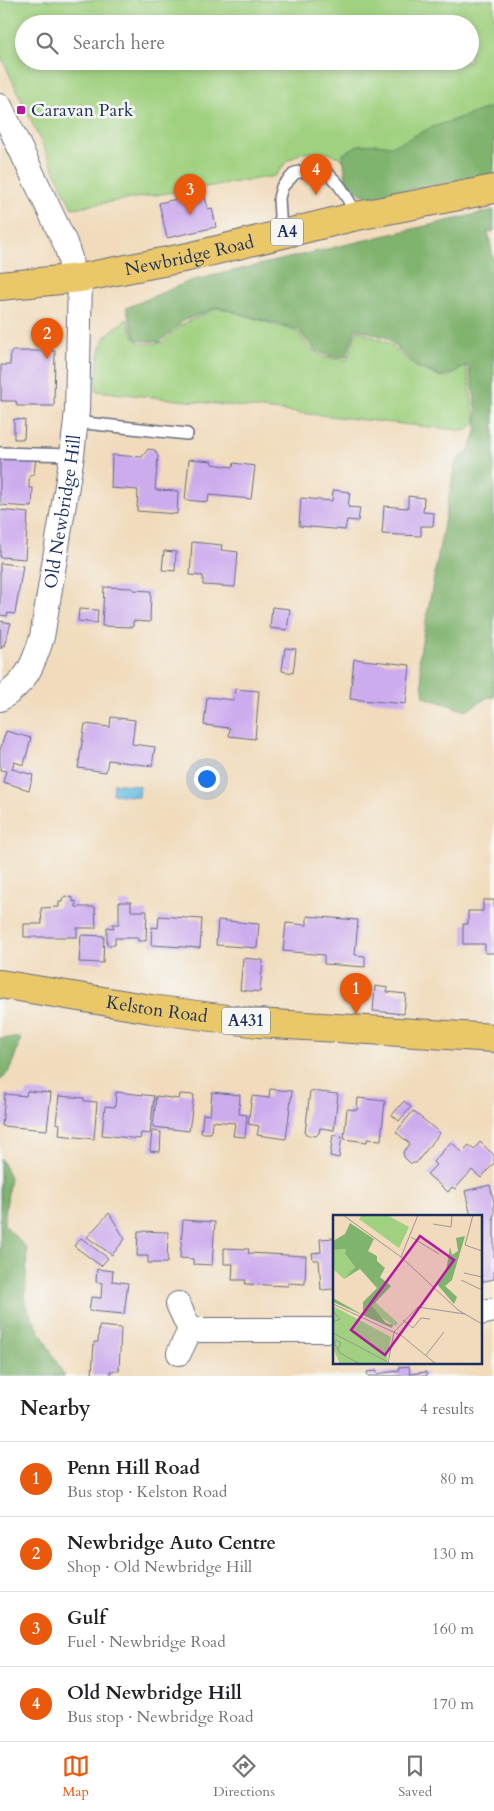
<!DOCTYPE html>
<html lang="en">
<head>
<meta charset="utf-8">
<style>
  :root { --surface:#fff; --page:#f6f6f6; --text:#202124; --muted:#757577; --line:#e0e0e0; --accent:#ea580c }
  body { margin:0; font-family:Cardo,serif; background:var(--page); color:var(--text) }
  .you { position:absolute; left:206px; top:778px; width:18px; height:18px; margin:-12px; border:4px solid #fff; border-radius:50%; background:#1a73e8; box-shadow:0 0 0 8px #1a73e833 }
  .badge { display:grid; place-items:center; width:32px; height:32px; border-radius:50%; background:var(--accent); color:#fff; font-size:16px; font-weight:700 }
  .pin { position:absolute; translate:-50% -41px; filter:drop-shadow(0 1px 2px #0008) }
  .pin::after { content:''; position:absolute; top:26px; width:18px; height:15px; background:inherit; clip-path:polygon(0 0,100% 0,50% 100%) }
  .list { margin:0; padding:0; list-style:none }
  h2 { display:flex; justify-content:space-between; align-items:center; height:65px; margin:0; padding:0 20px; font-size:21px }
  h2 small { font-size:16px; font-weight:400; color:var(--muted) }
  .list li { display:grid; grid-template-columns:32px 1fr auto; gap:15px; align-items:center; box-sizing:border-box; height:75px; padding:0 20px; border-top:1px solid var(--line) }
  .list b { display:block; font-size:19px; white-space:nowrap }
  .list p { margin:0; font-size:16px; white-space:nowrap; color:var(--muted) }
  .list em { font-size:16px; font-style:normal; color:var(--muted) }
  .icon { flex:none; width:28px; height:28px; fill:none; stroke:currentColor; stroke-width:2; stroke-linecap:round; stroke-linejoin:round }
  .map { position:relative; flex:none; width:494px; height:1376px; overflow:hidden }
  .search { position:absolute; background:var(--surface); box-shadow:0 2px 8px #0003; left:15px; right:15px; top:15px; height:55px; display:flex; align-items:center; gap:12px; box-sizing:border-box; padding:0 18px; border-radius:28px; color:var(--muted); font-size:19px }
  .sheet { height:365px; background:var(--surface) }
  nav { display:flex; justify-content:space-around; align-items:center; box-sizing:border-box; height:70px; border-top:1px solid var(--line); background:var(--surface); font-size:14px; color:var(--muted) }
  nav a { display:grid; justify-items:center; gap:2px }
  nav .on { color:var(--accent) }
  .map>svg:first-child { display:block }
  .green { fill:#a0d180; stroke:#5e806f; fill-rule:evenodd }
  .forest { fill:#80b36e; stroke:#4e7166 }
  .water { fill:#64bde1; stroke:#4076a0 }
  .building { fill:#cdacee }
  .lines { fill:none; stroke-linecap:round; stroke-linejoin:round }
  .lane-casing { stroke:#666b7f; stroke-width:14 }
  .street-casing { stroke:#666b7f; stroke-width:26 }
  .primary-casing { stroke:#666b7f; stroke-width:30 }
  .lane { stroke:#fff; stroke-width:11 }
  .street { stroke:#fff; stroke-width:24 }
  .primary { stroke:#eac769; stroke-width:28 }
  .poi-dot { fill:#b5179e; stroke:#f6f6f2; stroke-width:2 }
  .labels { text-anchor:middle; dominant-baseline:central; stroke-width:5; stroke-linejoin:round; paint-order:stroke }
  .shield { fill:#f6f6f2; stroke:#5d6b8a; stroke-width:1 }
  .shield-label { font-size:16px; font-weight:bold; fill:#1b2f5e }
  .poi-label { font-size:18px; fill:#1b2f5e; stroke:#f6f6f2; text-anchor:start }
  .street-label { font-size:18px; fill:#1b2f5e; stroke:#f6f6f2 }
  .inset-road { fill:none; stroke:#9b9696; stroke-width:1 }
  .view { fill:#b5179e; fill-opacity:0.15; stroke:#b5179e; stroke-width:2.5 }
  .inset-edge { fill:none; stroke:#1b2f5e; stroke-width:2.5 }
</style>
</head>
<body>
<div class="map">
<svg width="494" height="1376" viewBox="0 0 494 1376">
  <rect width="100%" height="100%" fill="#f6f6f2"/>
  <filter id="ink" filterUnits="userSpaceOnUse"><feTurbulence type="fractalNoise" baseFrequency=".02" numOctaves="2"/><feDisplacementMap in="SourceGraphic" scale="10" xChannelSelector="R" yChannelSelector="G"/><feConvolveMatrix kernelMatrix="1 2 1 2 8 2 1 2 1" color-interpolation-filters="sRGB"/></filter>
  <filter id="wash" filterUnits="userSpaceOnUse"><feTurbulence type="fractalNoise" baseFrequency=".0096" numOctaves="4" result="noise"/><feDisplacementMap in="SourceGraphic" scale="20" xChannelSelector="R" yChannelSelector="G"/><feGaussianBlur stdDeviation="1.12" result="paint"/><feColorMatrix in="noise" values="0 0 0 0 0 0 0 0 0 0 0 0 0 0 0 0 0 1.4 0 .05"/><feComposite in="paint" operator="in"/></filter>
  <g filter="url(#wash)">
    <rect width="100%" height="100%" fill="#f1dbbc"/>
    <!-- green -->
    <path class="green" d="M0,0H494V164L350,166L339,157L325,152L301,153L287,161L275,176L72,208L0,54ZM24,24H470V61H24Z
      M217,308L225,309L298,332L308,347L323,357L347,360L357,330L388,343L416,367L440,377L450,376L466,366L476,422L467,431L96,391C97,377 97,352 104,340C109,331 119,325 127,319L134,338L140,343L155,344L163,342L181,325Z"/>
    <!-- forest -->
    <path class="forest" d="M491,107H494V174L370,197L361,194L346,181L343,154L358,145L378,144L390,146L402,142L430,128Z
      M494,210V231L488,232L494,263V697H488L466,711L424,697L419,658L455,464C459,457 465,456 468,451C485,425 473,393 468,365L451,374L440,376L416,366L387,338L356,328L346,357C321,358 312,350 299,330L217,307L183,321L160,342L136,340L126,308L190,281Z
      M0,1038H21L10,1070L0,1081Z
      M0,1158L10,1177L4,1224L27,1249L25,1304L64,1376H0Z"/>
    <!-- water -->
    <path class="water" d="M114,783L140,786L139,797L113,794Z"/>
    <g id="blocks">
      <!-- building -->
      <path class="building" d="M204,193L208,209L212,208L216,227L167,238L159,203Z
        M11,351H55L54,406H17L16,401H1V365H10Z
        M14,419L25,420L24,439H14Z
        M148,449L155,450L158,456L155,490L178,491L177,514L137,511L138,490L111,488L112,455L142,457Z
        M0,455L36,457L34,475H30L29,482V488H33L32,507L0,505Z
        M189,459L212,461V464L233,467L234,463L255,466L251,499L209,495L208,502L185,500Z
        M333,490L350,492L348,507L360,508L358,521L347,520L345,530L299,526L301,498L332,501Z
        M408,496L424,498L423,512L434,513L433,526H421V536L382,534L384,506L408,508Z
        M0,510L28,513L25,559L0,557Z
        M192,542L222,545L221,550L238,552L235,587L203,585V576L190,575Z
        M164,551L176,552L175,571L162,570Z
        M0,563L23,566L15,614L8,613L7,616L0,615Z
        M104,587L133,588V590L151,591L150,622L133,621V627L102,626Z
        M272,607L290,609L287,630L270,628Z
        M79,609L98,610L97,623L78,621Z
        M0,621L11,623L4,646L2,645L1,649Z
        M285,648L296,649L293,673L282,671Z
        M354,659L410,665L406,704L350,699Z
        M235,689L259,691L255,739L229,736L230,728L204,725L207,697L234,700Z
        M111,717L135,720L132,744L155,747L152,766L108,760L106,772L78,768L85,724L110,727Z
        M6,731L31,738L24,765L14,762L12,769L33,775L29,790L3,782L6,771L0,770V750Z
        M65,896L73,898V902L76,901V907H95L96,928H77V937H24V924H42L41,908L59,907V902H62V899Z
        M483,900H494V953H485V944H463V924H468V911H483Z
        M119,902H131V911H147L146,941H138V938H115V945H107V927L114,928L112,924H119Z
        M159,916L202,919L200,948L151,945L152,927L158,928Z
        M307,916L358,920L355,955L365,956V967L324,964V955L283,951L286,923L307,925Z
        M218,920L259,924L257,948L216,945Z
        M81,935L104,936L103,963L79,962Z
        M243,958L263,960L260,992L240,990Z
        M375,986L388,988L387,992L406,994L404,1014L373,1011Z
        M270,1089L292,1091L286,1139L257,1135L259,1126L248,1124L252,1096L269,1098Z
        M27,1091L51,1093L47,1130L2,1126L5,1094L26,1096Z
        M310,1091L338,1094L334,1130L320,1128L319,1133L316,1136L308,1135L305,1133Z
        M116,1092L154,1096L150,1134L141,1133L140,1139L102,1135L105,1106L115,1107Z
        M212,1092L240,1095L239,1114L247,1115L245,1137L233,1136L235,1123L212,1121L211,1133H201L203,1114L210,1115Z
        M180,1094L194,1095L189,1131L153,1127L156,1096L179,1099Z
        M59,1096L84,1098V1101L97,1102L94,1139L59,1135L60,1124L56,1123Z
        M358,1098L385,1101L381,1140L367,1139V1142L344,1139L347,1109L357,1110Z
        M404,1101L411,1107L399,1121L392,1115Z
        M413,1111L440,1133L416,1163H410L404,1157L403,1152L410,1144L396,1132Z
        M152,1131L161,1132L160,1152L150,1151Z
        M333,1135L342,1136L339,1158L330,1156Z
        M451,1142L462,1152L469,1145L474,1150L480,1142L494,1155V1163L481,1178L472,1170L455,1189L452,1187L448,1192L427,1174L436,1165L433,1162Z
        M490,1185L494,1202V1216H493L494,1222V1279L480,1282V1216H471L465,1191Z
        M109,1213L125,1239L112,1255L87,1237Z
        M183,1220L215,1222L212,1265L193,1264V1259L180,1258Z
        M138,1231L168,1232L167,1263H148V1256H137Z
        M81,1238L108,1258L101,1266L74,1246Z
        M334,1238V1289L321,1290L319,1260H313L312,1253L321,1252L320,1239Z
        M224,1248L249,1249L248,1253L306,1256L305,1284L288,1283V1286L245,1284L246,1280H232L233,1264H224Z
        M97,1269L113,1271L112,1281L128,1283L124,1314L89,1311L91,1297L101,1298L102,1283L96,1282Z
        M99,1326L121,1328L119,1371H110L111,1375L109,1376H92L94,1342H98Z
        M409,1366L410,1374L426,1372L427,1376H368L367,1372L377,1371V1374L399,1371V1367Z"/>
    </g>
  </g>
  <g filter="url(#ink)">
    <use href="#blocks" fill-opacity="0" stroke="#666b7f" stroke-width="1"/>
    <g class="lines">
      <!-- lane casing -->
      <g class="lane-casing">
        <path id="lane" d="M281,233L279,198L282,187L295,173L319,168C340,180 346,196 357,216
          M76,422L187,434
          M0,453L72,455"/>
      </g>
      <!-- street casing -->
      <g class="street-casing">
        <g id="street">
          <path d="M0,106L65,243L70,258L72,278"/>
          <path id="s1" d="M0,699C26,683 33,666 42,637L72,455L77,411L80,278"/>
          <path d="M178,1304L190,1330L179,1353"/>
          <path d="M480,1313L494,1310"/>
          <path d="M190,1330H334"/>
        </g>
      </g>
      <!-- primary casing -->
      <g class="primary-casing">
        <g id="primary">
          <path id="s2" d="M0,286L80,278L188,257L357,216L494,189"/>
          <path id="s3" d="M0,984L151,1009L258,1023L494,1038"/>
        </g>
      </g>
      <!-- lane -->
      <use href="#lane" class="lane"/>
      <!-- street -->
      <use href="#street" class="street"/>
      <!-- primary -->
      <use href="#primary" class="primary"/>
    </g>
  </g>
  <!-- markers -->
  <rect class="poi-dot" x="16" y="105" width="10" height="10" rx="2.5"/>
  <g class="labels">
    <!-- shield labels -->
    <g class="shield">
      <rect x="271" y="218.5" width="32" height="27" rx="4"/>
      <rect x="222" y="1007.5" width="48" height="27" rx="4"/>
    </g>
    <g class="shield-label">
      <text x="287" y="232">A4</text>
      <text x="246" y="1021">A431</text>
    </g>
    <!-- poi labels -->
    <g class="poi-label">
      <text x="31" y="110">Caravan Park</text>
    </g>
    <!-- street labels -->
    <g class="street-label">
      <text stroke="none"><textPath href="#s2" startOffset="192">Newbridge Road</textPath></text>
      <text stroke="none"><textPath href="#s1" startOffset="204">Old Newbridge Hill</textPath></text>
      <text stroke="none"><textPath href="#s3" startOffset="159">Kelston Road</textPath></text>
    </g>
  </g>
  <!-- overview -->
  <g transform="translate(333 1215)">
    <rect width="149" height="149" fill="#f1dbbc"/>
    <path d="M29,0H54L76,12L66,33L26,4ZM13,34V41L22,52L11,64L0,54V35ZM42,87L65,108L62,111L44,100L39,92ZM0,91L58,122L53,149H7L0,133Z" fill="#a0d180"/>
    <path d="M17,8L41,24L35,36L44,41V46L52,53L47,62L58,71L39,91L53,108L60,110L59,113L0,87V83L30,100V87L44,73L27,54L11,64L22,52L12,39L13,34L0,35V26L12,19ZM132,21L119,65L112,71L124,82L121,89L103,68L113,56L117,32L119,40L125,36L123,23Z" fill="#80b36e"/>
    <path class="inset-road" d="M10,0L68,42L125,95L149,109M140,0L132,30L149,36M100,9L118,12L119,0M78,22L106,39M68,42L85,0M131,58L149,62M128,65L149,75M0,89L69,121L103,149M0,96L7,104L0,107M70,105L80,113L88,103L97,104M61,117L85,92L132,99M0,118L55,147M0,126L7,138L27,149M2,128L3,125L8,128L5,134M93,140L111,117M55,148L61,117"/>
    <path class="view" d="M87,21L121,45L52,140L18,115Z"/>
    <rect width="149" height="149" class="inset-edge"/>
  </g>
</svg>
<div class="you"></div>
<div class="pin badge" style="left:356px;top:1014px">1</div>
<div class="pin badge" style="left:47px;top:359px">2</div>
<div class="pin badge" style="left:190px;top:215px">3</div>
<div class="pin badge" style="left:316px;top:195px">4</div>
<div class="search"><svg class="icon" aria-label="search" viewBox="0 0 24 24"><circle cx="10" cy="10" r="6"/><path d="M15 15l6 6"/></svg>Search here</div>
</div>
<section class="sheet">
<h2>Nearby<small>4 results</small></h2>
<ul class="list">
<li><span class="badge">1</span><div><b>Penn Hill Road</b><p>Bus stop · Kelston Road</p></div><em>80 m</em></li>
<li><span class="badge">2</span><div><b>Newbridge Auto Centre</b><p>Shop · Old Newbridge Hill</p></div><em>130 m</em></li>
<li><span class="badge">3</span><div><b>Gulf</b><p>Fuel · Newbridge Road</p></div><em>160 m</em></li>
<li><span class="badge">4</span><div><b>Old Newbridge Hill</b><p>Bus stop · Newbridge Road</p></div><em>170 m</em></li>
</ul>
</section>
<nav>
<a class="on"><svg class="icon" aria-label="map" viewBox="0 0 24 24"><path d="M3 6l6-2 6 2 6-2v14l-6 2-6-2-6 2zM9 4v14M15 6v14"/></svg>Map</a>
<a><svg class="icon" aria-label="directions" viewBox="0 0 24 24"><path d="M12 3l9 9-9 9-9-9zM9 14v-3h6M13 9l2 2-2 2"/></svg>Directions</a>
<a><svg class="icon" aria-label="saved" viewBox="0 0 24 24"><path d="M7 4h10v16l-5-4-5 4z"/></svg>Saved</a>
</nav>
</body>
</html>
